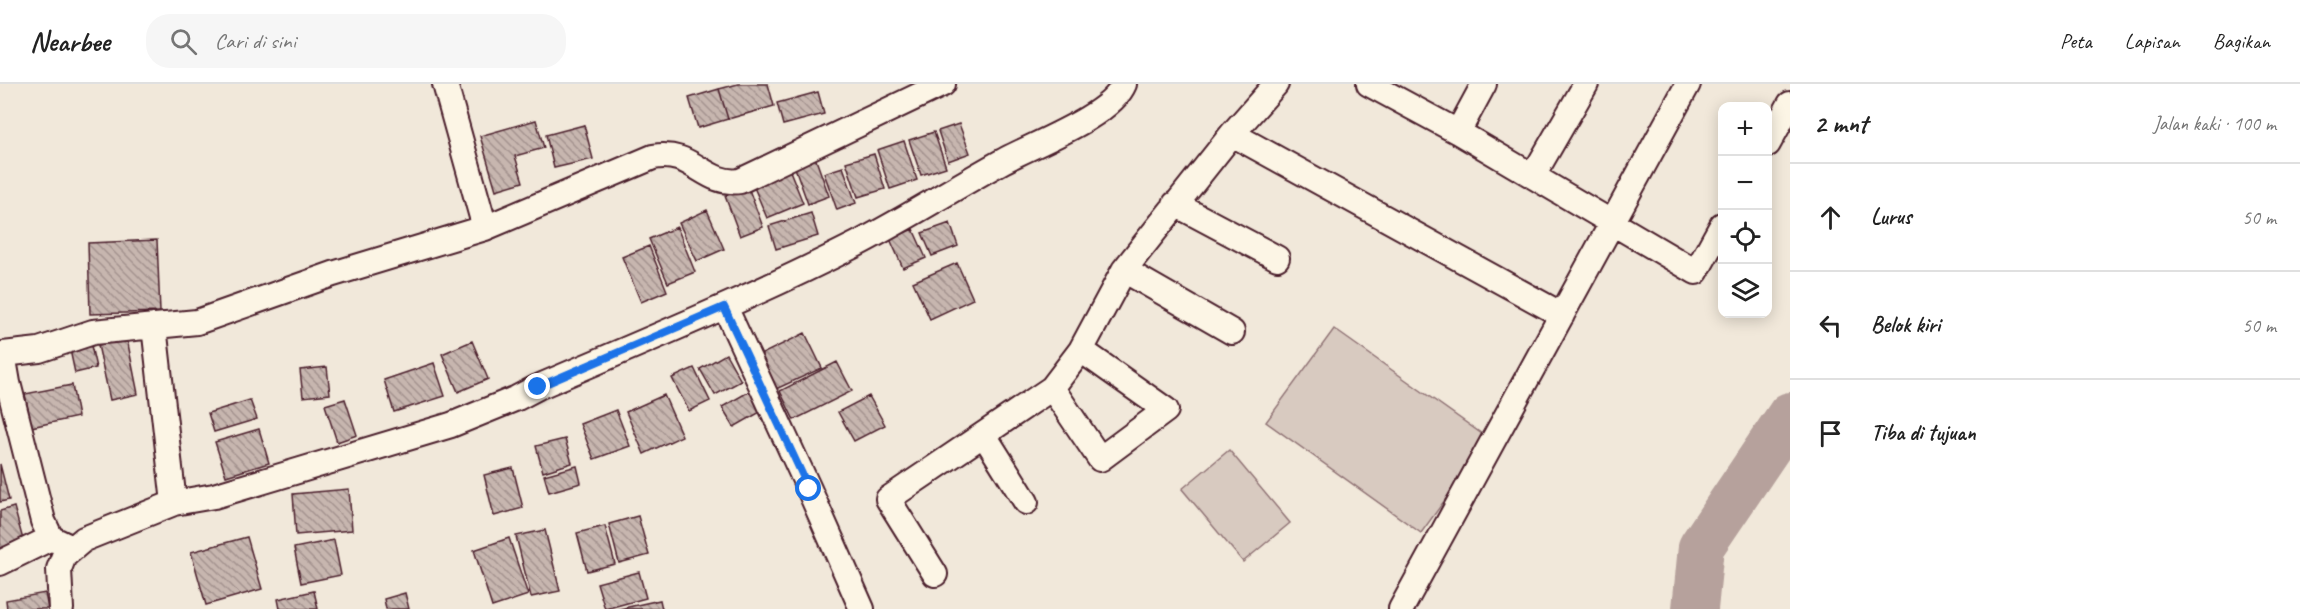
<!DOCTYPE html>
<html lang="id">
<head>
<meta charset="utf-8">
<style>
  :root { --surface:#fff; --page:#f6f6f6; --text:#222; --muted:#767676; --line:#e0e0e0 }
  body { margin:0; font-family:Caveat,sans-serif; background:var(--page); color:var(--text) }
  .controls { position:absolute; right:18px; top:18px; display:grid; overflow:hidden; border-radius:12px; box-shadow:0 3px 15px #0003 }
  .controls button { width:54px; height:54px; display:grid; place-items:center; padding:0; border:0; border-bottom:2px solid var(--line); background:var(--surface); color:var(--text); font:30px sans-serif }
  .stop { position:absolute; width:18px; height:18px; margin:-14px; border:4px solid #1a73e8; border-radius:50%; background:#fff }
  .stop.end { background:#1a73e8; border-color:#fff; box-shadow:0 2px 6px #0008 }
  .list { margin:0; padding:0; list-style:none }
  h2 { display:flex; justify-content:space-between; align-items:center; height:78px; margin:0; padding:0 24px; font-size:26px }
  h2 small { font-size:20px; font-weight:400; color:var(--muted) }
  .list li { display:grid; grid-template-columns:39px 1fr auto; gap:18px; align-items:center; box-sizing:border-box; height:108px; padding:0 24px; border-top:2px solid var(--line) }
  .list b { display:block; font-size:22px; white-space:nowrap }
  .list em { font-size:20px; font-style:normal; color:var(--muted) }
  .icon { flex:none; width:33px; height:33px; fill:none; stroke:currentColor; stroke-width:2; stroke-linecap:round; stroke-linejoin:round }
  .map { position:relative; flex:none; width:1790px; height:525px; overflow:hidden }
  header { display:flex; align-items:center; gap:36px; box-sizing:border-box; height:84px; padding:0 30px; background:var(--surface); border-bottom:2px solid var(--line) }
  header strong { font-size:28px }
  nav { display:flex; gap:33px; margin-inline-start:auto; font-size:21px }
  .search { width:420px; height:54px; background:var(--page); display:flex; align-items:center; gap:15px; box-sizing:border-box; padding:0 21px; border-radius:24px; color:var(--muted); font-size:22px }
  main { display:flex }
  aside { flex:1; background:var(--surface) }
  .map>svg:first-child { display:block }
  .grass { fill:#d8cac0; stroke:#917476; stroke-width:1.5 }
  .lines { fill:none; stroke-linecap:round; stroke-linejoin:round }
  .river { stroke:#b6a19c; stroke-width:46 }
  .building { fill:url(#building-back-hatch); stroke:#4a1f2b; stroke-width:1.5 }
  .street-casing { stroke:#4a1f2b; stroke-width:28 }
  .street { stroke:#fcf5e5; stroke-width:24 }
  .route { stroke:#1a73e8; stroke-width:8 }
</style>
</head>
<body>
<header>
<strong>Nearbee</strong>
<div class="search"><svg class="icon" aria-label="search" viewBox="0 0 24 24"><circle cx="10" cy="10" r="6"/><path d="M15 15l6 6"/></svg>Cari di sini</div>
<nav><a>Peta</a><a>Lapisan</a><a>Bagikan</a></nav>
</header>
<main>
<div class="map">
<svg width="1790" height="525" viewBox="0 0 1790 525">
  <defs>
    <pattern id="building-back-hatch" width="6" height="6" patternUnits="userSpaceOnUse" patternTransform="scale(1.5)"><rect width="6" height="6" fill="#c7b6af"/><path d="M-1 5l2 2M0 0l6 6M5-1l2 2" fill="none" stroke="#a4938f"/></pattern>
  </defs>
  <rect width="100%" height="100%" fill="#f1e8da"/>
  <filter id="ink" filterUnits="userSpaceOnUse"><feTurbulence type="fractalNoise" baseFrequency=".0167" numOctaves="2"/><feDisplacementMap in="SourceGraphic" scale="12" xChannelSelector="R" yChannelSelector="G"/><feConvolveMatrix kernelMatrix="1 2 1 2 8 2 1 2 1" color-interpolation-filters="sRGB"/></filter>
  <g filter="url(#ink)">
    <!-- grass -->
    <path class="grass" d="M1334,245L1489,355L1421,449L1266,338Z
      M1229,366L1290,439L1243,478L1182,405Z"/>
    <g class="lines">
      <!-- river -->
      <path class="river" d="M1695,525L1701,463L1790,331"/>
    </g>
    <!-- building -->
    <path class="building" d="M738,0H768L774,22L728,35L719,5Z
      M719,5L728,35L698,44L689,14Z
      M818,8L824,30L783,41L777,19Z
      M536,36L544,64L515,72L523,98L496,106L480,52Z
      M959,40L970,69L948,77L938,47Z
      M584,41L593,75L554,84L546,51Z
      M934,48L946,83L921,91L909,56Z
      M904,57L917,96L890,105L877,66Z
      M874,70L885,105L858,113L846,78Z
      M815,73L829,112L808,120L794,81Z
      M788,82L803,119L767,134L751,96Z
      M843,83L856,119L837,126L824,89Z
      M748,103L763,143L740,152L725,112Z
      M707,126L724,165L697,177L679,139Z
      M811,129L818,152L776,165L769,142Z
      M950,139L958,162L932,172L922,149Z
      M677,143L695,188L668,199L649,155Z
      M913,145L926,174L903,184L890,155Z
      M157,156L160,228L90,230L88,159Z
      M649,162L667,207L641,218L622,173Z
      M957,179L973,215L930,235L913,198Z
      M805,249L822,284L776,305L760,271Z
      M127,255L138,310L110,316L98,261Z
      M90,257L96,284L75,289L69,261Z
      M472,257L488,295L458,308L442,270Z
      M726,270L741,297L715,311L700,285Z
      M837,278L852,307L794,336L780,307Z
      M434,279L445,312L394,328L384,296Z
      M327,283L330,310L303,313L300,286Z
      M694,284L710,317L689,327L672,294Z
      M72,301L78,333L31,343L25,310Z
      M750,307L762,327L734,343L722,323Z
      M664,311L682,352L644,370L626,328Z
      M869,312L885,341L854,357L838,328Z
      M345,315L357,351L337,358L325,321Z
      M250,316L257,335L214,348L208,329Z
      M616,326L630,362L594,375L580,340Z
      M259,345L269,379L226,392L215,358Z
      M565,355L572,379L543,388L536,362Z
      M0,380L9,416L0,418Z
      M577,382L581,399L549,408L544,391Z
      M513,384L523,424L494,432L484,391Z
      M349,405L352,446L296,451L293,410Z
      M14,423L25,463L0,470V427Z
      M638,432L649,471L619,479L609,440Z
      M605,442L615,480L587,487L577,449Z
      M545,446L560,507L531,513L516,452Z
      M247,453L262,505L206,521L191,468Z
      M509,454L528,511L492,523L474,466Z
      M334,456L341,491L301,499L294,464Z
      M639,488L646,514L605,525L597,499Z
      M314,507L318,525H280L278,515Z
      M45,509L48,525H7L6,516Z
      M405,509L409,525H386L384,515Z
      M660,516L662,525H619Z"/>
    <g class="lines">
      <!-- street casing -->
      <g class="street-casing">
        <path id="street" d="M445,0L485,144
          M1369,0L1458,48L1696,188L1722,141
          M1458,48L1484,0
          M1232,50L1562,231
          M1768,60L1790,20
          M1533,92L1586,0
          M1175,120L1277,174
          M1124,186L1232,248
          M725,223L809,405L862,525
          M154,242L174,419
          M1052,304L1100,375L1166,326L1081,266
          M984,351L1026,418
          M72,464L51,454L43,437L8,299L3,270L39,266L93,248L197,238L333,190L485,144L653,73C692,65 705,102 740,97L943,0
          M0,479L51,454
          M935,490L888,415L1052,304L1081,266L1124,186L1232,50L1276,0
          M61,525L59,485L64,472L84,455L174,419L214,412L451,341L517,314L538,303C645,257 753,213 857,160C907,134 954,104 1003,77C1034,60 1111,32 1124,0
          M1401,525L1688,0"/>
      </g>
      <!-- street -->
      <use href="#street" class="street"/>
    </g>
  </g>
  <g class="lines" filter="url(#ink)">
    <!-- route -->
    <path class="route" d="M538,303L724,223L809,405"/>
  </g>
</svg>
<div class="controls">
<button>+</button>
<button>−</button>
<button><svg class="icon" aria-label="locate" viewBox="0 0 24 24"><circle cx="12" cy="12" r="6"/><path d="M12 2v4M12 18v4M2 12h4M18 12h4"/></svg></button>
<button><svg class="icon" aria-label="layers" viewBox="0 0 24 24"><path d="M12 4l9 5-9 5-9-5zM3 14l9 5 9-5"/></svg></button>
</div>
<div class="stop" style="left:809px;top:405px"></div>
<div class="stop end" style="left:538px;top:303px"></div>
</div>
<aside>
<h2>2 mnt<small>Jalan kaki · 100 m</small></h2>
<ul class="list">
<li><svg class="icon" aria-label="ahead" viewBox="0 0 24 24"><path d="M12 20V5M6 11l6-6 6 6"/></svg><div><b>Lurus</b></div><em>50 m</em></li>
<li><svg class="icon" aria-label="left" viewBox="0 0 24 24"><path d="M17 20v-9H6M10 6l-5 5 5 5"/></svg><div><b>Belok kiri</b></div><em>50 m</em></li>
<li><svg class="icon" aria-label="arrive" viewBox="0 0 24 24"><path d="M6 21V4h12l-3 4 3 4H6"/></svg><div><b>Tiba di tujuan</b></div></li>
</ul>
</aside>
</main>
</body>
</html>
